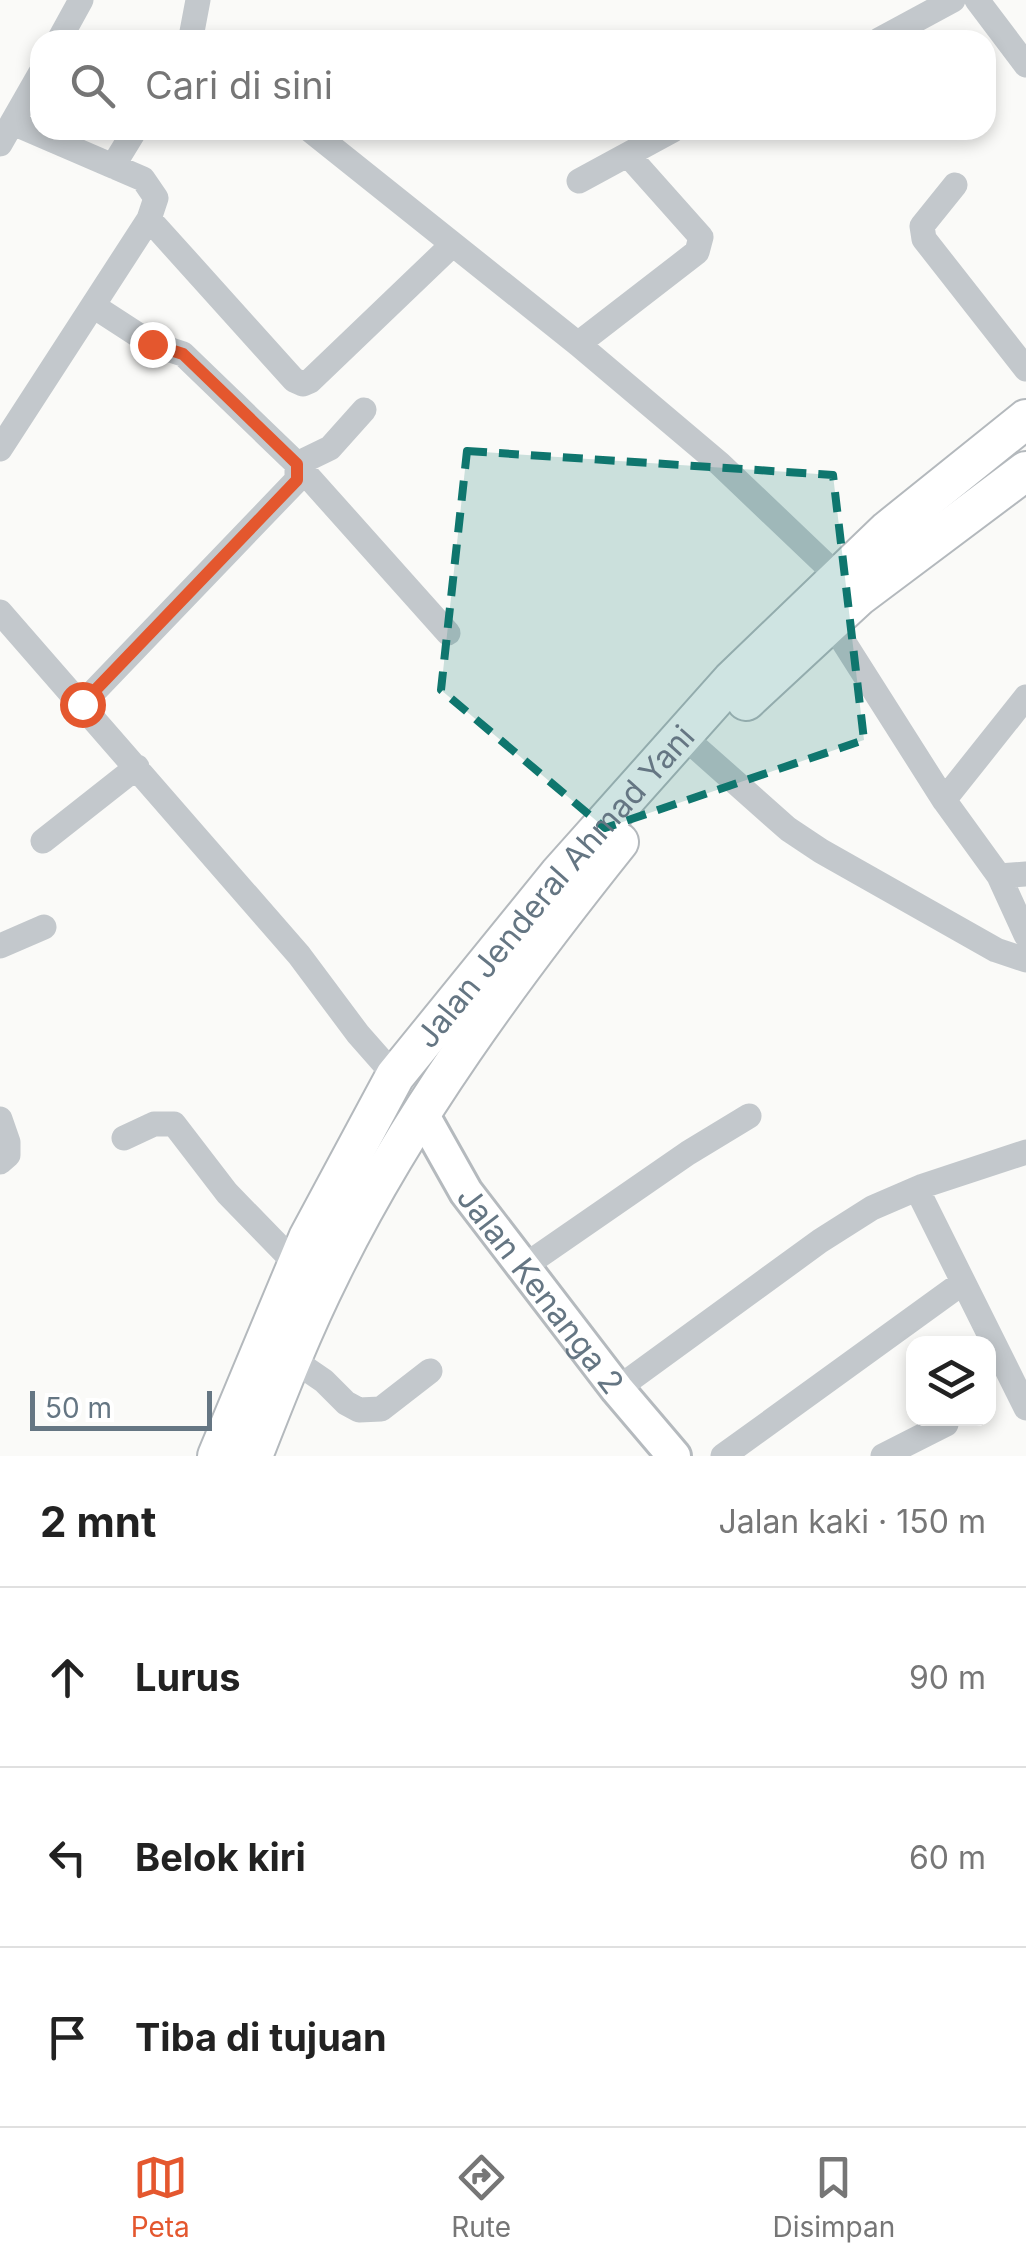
<!DOCTYPE html>
<html lang="id">
<head>
<meta charset="utf-8">
<style>
  :root { --surface:#fff; --page:#f6f6f6; --text:#222; --muted:#767676; --line:#e0e0e0; --accent:#e4572e }
  body { margin:0; font-family:Inter,sans-serif; background:var(--page); color:var(--text) }
  .controls { position:absolute; right:30px; bottom:30px; display:grid; overflow:hidden; border-radius:20px; box-shadow:0 5px 15px #0003 }
  .controls button { width:90px; height:90px; display:grid; place-items:center; padding:0; border:0; border-bottom:2px solid var(--line); background:var(--surface); color:var(--text); font:50px sans-serif }
  .scale { position:absolute; left:30px; bottom:25px; width:182px; box-sizing:border-box; padding-left:10px; border:5px solid #657683; border-top:0; font-size:28px; line-height:35px; white-space:nowrap; color:#657683; -webkit-text-stroke:8px #fff; paint-order:stroke }
  .stop { position:absolute; width:30px; height:30px; margin:-22px; border:8px solid #e4572e; border-radius:50%; background:#fff }
  .stop.end { background:#e4572e; border-color:#fff; box-shadow:0 2px 10px #0008 }
  .list { margin:0; padding:0; list-style:none }
  h2 { display:flex; justify-content:space-between; align-items:center; height:130px; margin:0; padding:0 40px; font-size:42px }
  h2 small { font-size:32px; font-weight:400; color:var(--muted) }
  .list li { display:grid; grid-template-columns:65px 1fr auto; gap:30px; align-items:center; box-sizing:border-box; height:180px; padding:0 40px; border-top:2px solid var(--line) }
  .list b { display:block; font-size:38px; white-space:nowrap }
  .list em { font-size:32px; font-style:normal; color:var(--muted) }
  .icon { flex:none; width:55px; height:55px; fill:none; stroke:currentColor; stroke-width:2; stroke-linecap:round; stroke-linejoin:round }
  .map { position:relative; flex:none; width:1026px; height:1456px; overflow:hidden }
  .search { position:absolute; background:var(--surface); box-shadow:0 5px 15px #0003; left:30px; right:30px; top:30px; height:110px; display:flex; align-items:center; gap:25px; box-sizing:border-box; padding:0 35px; border-radius:30px; color:var(--muted); font-size:38px }
  .sheet { height:670px; background:var(--surface) }
  nav { display:flex; justify-content:space-around; align-items:center; box-sizing:border-box; height:140px; border-top:2px solid var(--line); background:var(--surface); font-size:28px; color:var(--muted) }
  nav a { display:grid; justify-items:center; gap:5px }
  nav .on { color:var(--accent) }
  .map>svg:first-child { display:block }
  .lines { fill:none; stroke-linecap:round; stroke-linejoin:round }
  .major-casing { stroke:#b5babe; stroke-width:38 }
  .highway-casing { stroke:#b4b9bd; stroke-width:42 }
  .minor { stroke:#c3c8cc; stroke-width:25 }
  .major { stroke:#fff; stroke-width:32 }
  .highway { stroke:#fff; stroke-width:38 }
  .route { stroke:#e4572e; stroke-width:12 }
  .marked { fill:#0f766e; fill-opacity:0.2; stroke:#0f766e; stroke-width:8; stroke-dasharray:20 12; stroke-linejoin:round }
  .labels { text-anchor:middle; dominant-baseline:central; stroke-width:10; stroke-linejoin:round; paint-order:stroke }
  .street-label { font-size:32px; fill:#657683; stroke:#fff }
</style>
</head>
<body>
<div class="map">
<svg width="1026" height="1456" viewBox="0 0 1026 1456">
  <rect width="100%" height="100%" fill="#fafaf8"/>
  <g class="lines">
    <!-- major casing -->
    <g class="major-casing">
      <g id="major">
        <path id="s1" d="M421,1112L466,1192L617,1389L674,1456"/>
      </g>
    </g>
    <!-- highway casing -->
    <g class="highway-casing">
      <g id="highway">
        <path d="M746,701L858,597L1026,471"/>
        <path id="s2" d="M217,1456L308,1238L395,1076L559,874L732,680L888,530L1026,419"/>
        <path d="M253,1456C277,1395 301,1333 331,1273C407,1118 512,976 619,842"/>
      </g>
    </g>
    <!-- minor -->
    <path class="minor" d="M977,0L1026,65
      M59,40L81,0
      M194,40L191,37L198,0
      M879,40L953,0
      M310,130L578,344L720,464L848,586
      M0,144L40,74
      M113,166L135,130
      M579,181L673,130
      M955,185L922,226L924,239L1026,369
      M149,219L294,380L303,384L310,381L452,245
      M95,307L152,344L183,354L297,464L330,448L364,410
      M578,344L697,252L701,237L628,155
      M0,449L149,219L156,198L143,179L13,123
      M824,611L944,800L999,876L1026,935
      M0,612L299,955L358,1034L395,1076
      M82,704L297,480V464L448,633
      M699,750L788,829L821,851L996,950L1026,960
      M944,800L1026,697
      M43,841L137,767
      M999,876L1026,874
      M0,946L44,927
      M0,1119L8,1142V1155L0,1162
      M124,1138L154,1124H174L227,1193L297,1265
      M917,1189L1026,1408
      M523,1267L688,1153L749,1116
      M292,1359L324,1381L346,1403L359,1410L381,1409L430,1371
      M617,1389L820,1241L872,1208L923,1186L1026,1152
      M723,1456L962,1283
      M883,1456L946,1424"/>
    <!-- major -->
    <use href="#major" class="major"/>
    <!-- highway -->
    <use href="#highway" class="highway"/>
  </g>
  <g class="lines">
    <!-- route -->
    <path class="route" d="M82,704L297,480V464L183,354L152,344"/>
  </g>
  <!-- marked area -->
  <path class="marked" d="M467,451L833,475L864,740L605,828L441,690Z"/>
  <g class="labels">
    <!-- street labels -->
    <g class="street-label">
      <text stroke="none"><textPath href="#s2" startOffset="668">Jalan Jenderal Ahmad Yani</textPath></text>
      <text stroke="none"><textPath href="#s1" startOffset="215">Jalan Kenanga 2</textPath></text>
    </g>
  </g>
</svg>
<div class="controls">
<button><svg class="icon" aria-label="layers" viewBox="0 0 24 24"><path d="M12 4l9 5-9 5-9-5zM3 14l9 5 9-5"/></svg></button>
</div>
<div class="scale">50 m</div>
<div class="stop" style="left:82px;top:704px"></div>
<div class="stop end" style="left:152px;top:344px"></div>
<div class="search"><svg class="icon" aria-label="search" viewBox="0 0 24 24"><circle cx="10" cy="10" r="6"/><path d="M15 15l6 6"/></svg>Cari di sini</div>
</div>
<section class="sheet">
<h2>2 mnt<small>Jalan kaki · 150 m</small></h2>
<ul class="list">
<li><svg class="icon" aria-label="ahead" viewBox="0 0 24 24"><path d="M12 20V5M6 11l6-6 6 6"/></svg><div><b>Lurus</b></div><em>90 m</em></li>
<li><svg class="icon" aria-label="left" viewBox="0 0 24 24"><path d="M17 20v-9H6M10 6l-5 5 5 5"/></svg><div><b>Belok kiri</b></div><em>60 m</em></li>
<li><svg class="icon" aria-label="arrive" viewBox="0 0 24 24"><path d="M6 21V4h12l-3 4 3 4H6"/></svg><div><b>Tiba di tujuan</b></div></li>
</ul>
</section>
<nav>
<a class="on"><svg class="icon" aria-label="map" viewBox="0 0 24 24"><path d="M3 6l6-2 6 2 6-2v14l-6 2-6-2-6 2zM9 4v14M15 6v14"/></svg>Peta</a>
<a><svg class="icon" aria-label="directions" viewBox="0 0 24 24"><path d="M12 3l9 9-9 9-9-9zM9 14v-3h6M13 9l2 2-2 2"/></svg>Rute</a>
<a><svg class="icon" aria-label="saved" viewBox="0 0 24 24"><path d="M7 4h10v16l-5-4-5 4z"/></svg>Disimpan</a>
</nav>
</body>
</html>
